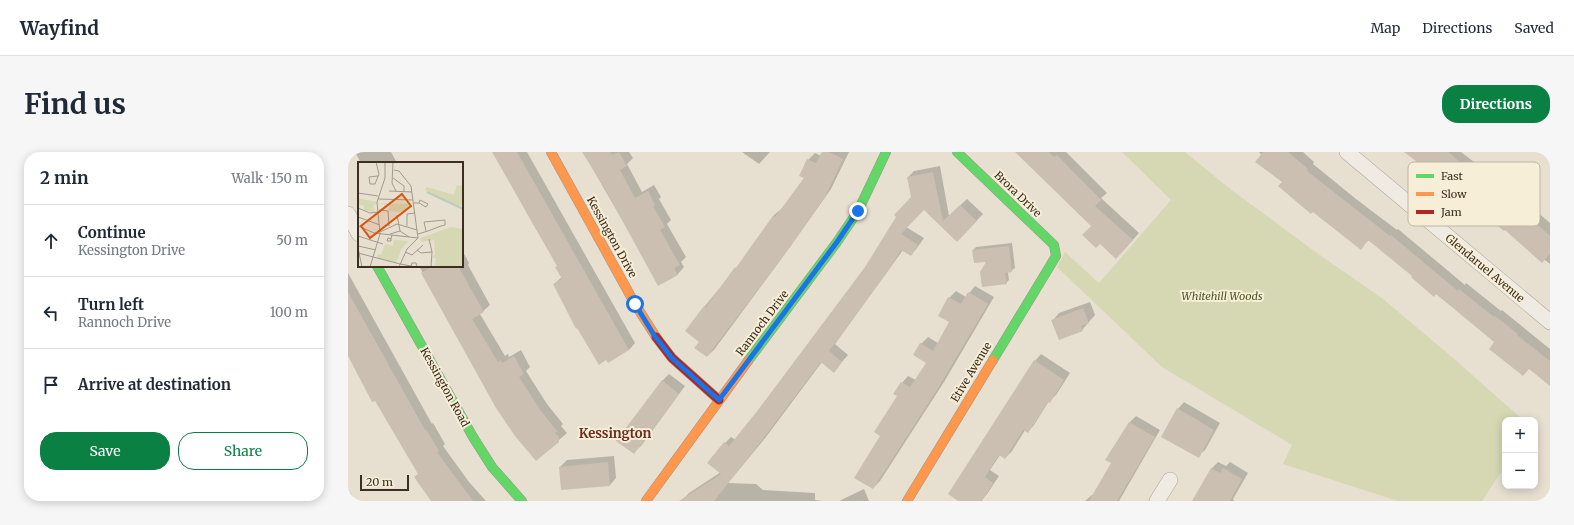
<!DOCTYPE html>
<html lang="en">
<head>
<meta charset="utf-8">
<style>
  :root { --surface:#fff; --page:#f6f6f7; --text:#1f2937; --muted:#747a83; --line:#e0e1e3; --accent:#0b8043 }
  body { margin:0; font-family:Merriweather,serif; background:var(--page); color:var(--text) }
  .controls { position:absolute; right:12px; bottom:12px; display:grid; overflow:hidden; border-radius:8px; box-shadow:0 2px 10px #0003 }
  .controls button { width:36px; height:36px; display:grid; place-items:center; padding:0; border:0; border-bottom:1px solid var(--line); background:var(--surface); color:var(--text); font:20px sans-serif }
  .scale { position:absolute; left:12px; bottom:10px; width:49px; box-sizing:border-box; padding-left:4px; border:2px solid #3d2e20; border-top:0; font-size:11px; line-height:14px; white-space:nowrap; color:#3d2e20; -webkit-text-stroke:3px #f7eed8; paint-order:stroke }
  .stop { position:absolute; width:12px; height:12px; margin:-9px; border:3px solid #1a73e8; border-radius:50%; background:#fff }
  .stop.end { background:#1a73e8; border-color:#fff; box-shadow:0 1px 4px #0008 }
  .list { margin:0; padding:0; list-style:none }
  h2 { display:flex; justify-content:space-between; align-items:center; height:52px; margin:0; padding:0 16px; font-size:17px }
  h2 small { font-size:13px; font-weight:400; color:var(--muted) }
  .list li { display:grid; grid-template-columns:26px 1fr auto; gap:12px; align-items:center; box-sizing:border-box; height:72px; padding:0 16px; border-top:1px solid var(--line) }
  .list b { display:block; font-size:15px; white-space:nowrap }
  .list p { margin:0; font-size:13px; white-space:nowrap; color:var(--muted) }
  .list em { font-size:13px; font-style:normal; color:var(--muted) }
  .actions { display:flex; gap:8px; padding:12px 16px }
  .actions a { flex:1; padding:9px 0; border:1px solid var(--accent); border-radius:16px; text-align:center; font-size:14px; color:var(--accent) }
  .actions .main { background:var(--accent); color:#fff }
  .icon { flex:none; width:22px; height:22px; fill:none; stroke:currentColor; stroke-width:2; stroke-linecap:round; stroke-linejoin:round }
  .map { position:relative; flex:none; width:1202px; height:349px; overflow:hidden; border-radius:16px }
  header { display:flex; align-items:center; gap:24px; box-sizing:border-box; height:56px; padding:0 20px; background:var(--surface); border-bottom:1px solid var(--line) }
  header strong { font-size:19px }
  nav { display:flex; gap:22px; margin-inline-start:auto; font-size:14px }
  .intro { display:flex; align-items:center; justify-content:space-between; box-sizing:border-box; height:96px; padding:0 24px }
  h1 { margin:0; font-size:28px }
  .button { padding:10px 18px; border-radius:16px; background:var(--accent); color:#fff; font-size:14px; font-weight:700 }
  main { display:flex; gap:24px; padding:0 24px }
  aside { flex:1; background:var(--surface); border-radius:16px; box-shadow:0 2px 10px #0003 }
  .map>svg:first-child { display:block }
  .green { fill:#d6d7b3 }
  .shadow { fill:#0003 }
  .building { fill:#cbbfb2 }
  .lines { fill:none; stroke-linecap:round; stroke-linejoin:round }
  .street-casing { stroke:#ada599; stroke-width:16 }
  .fast-casing { stroke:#9c958a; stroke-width:10 }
  .slow-casing { stroke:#9c958a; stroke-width:10 }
  .jam-casing { stroke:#9c958a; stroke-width:10 }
  .street { stroke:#efebe3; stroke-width:15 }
  .fast { stroke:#63d668; stroke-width:9 }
  .slow { stroke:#ff974d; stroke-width:9 }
  .jam { stroke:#b3261e; stroke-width:9 }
  .route { stroke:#1a73e8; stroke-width:5 }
  .labels { text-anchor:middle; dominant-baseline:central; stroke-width:4; stroke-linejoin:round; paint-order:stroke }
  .street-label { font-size:11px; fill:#3d2e20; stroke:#f7eed8 }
  .park-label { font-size:11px; font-style:italic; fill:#4d5a26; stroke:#f7eed8 }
  .quarter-label { font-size:13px; font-weight:bold; fill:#6b2e1e; stroke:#f7eed8 }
  .inset-river { fill:none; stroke:#bcccc2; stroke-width:2 }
  .inset-road { fill:none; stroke:#a3998a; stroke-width:1 }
  .view { fill:#d7550e; fill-opacity:0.15; stroke:#d7550e; stroke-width:2 }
  .inset-edge { fill:none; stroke:#3d2e20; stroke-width:2 }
  .key { fill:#f7eed8; stroke:#bfb4a1; stroke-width:1 }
  .key-label { font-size:11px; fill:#3d2e20 }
</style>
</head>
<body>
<header>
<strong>Wayfind</strong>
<nav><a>Map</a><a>Directions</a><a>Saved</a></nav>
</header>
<div class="intro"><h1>Find us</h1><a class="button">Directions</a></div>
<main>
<aside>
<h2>2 min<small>Walk · 150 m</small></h2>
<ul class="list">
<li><svg class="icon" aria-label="ahead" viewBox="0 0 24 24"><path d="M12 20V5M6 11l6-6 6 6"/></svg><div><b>Continue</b><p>Kessington Drive</p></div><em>50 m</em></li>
<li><svg class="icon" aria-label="left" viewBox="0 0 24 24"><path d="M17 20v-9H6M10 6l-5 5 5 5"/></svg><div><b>Turn left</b><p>Rannoch Drive</p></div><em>100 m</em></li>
<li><svg class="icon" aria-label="arrive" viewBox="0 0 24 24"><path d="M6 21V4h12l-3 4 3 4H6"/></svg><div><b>Arrive at destination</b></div></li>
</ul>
<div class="actions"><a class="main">Save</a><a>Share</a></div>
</aside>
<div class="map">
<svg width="1202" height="349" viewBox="0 0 1202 349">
  <rect width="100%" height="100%" fill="#e7e0d1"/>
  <!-- green -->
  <path class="green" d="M774,0H837L881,36L962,96L1035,147L1104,205L1175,268H1157V314L1134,349H1050L935,312L944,293L814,215L709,115L717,100L751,131L823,48Z"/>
  <!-- shadow -->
  <path class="shadow" d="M7,0H43L49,11H16L15,10L13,11Z
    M146,0H179L287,191L281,198L206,132L214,125L210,114L185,72Z
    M235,0H281L285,6L279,12L294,40L306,33L313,45L311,47L323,68L319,72L338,105L333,110L336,115L330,122L311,132Z
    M394,0H422L411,12Z
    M475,0H501L483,37L442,95L366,198L359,204L352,189L357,154L393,110L425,64L432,58L433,59L457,25L460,8L467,1L473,4Z
    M669,0H718L759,41L753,46L791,81L775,99L744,74Z
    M911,0H955L966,10L965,12L1008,47L1049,78L1050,77L1117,133L1118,131L1153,159L1154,158L1202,197V233L1021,88L1012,96L965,59L935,30Z
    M1058,0H1113L1135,17L1140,12L1178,47L1176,49L1202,71V112Z
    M592,14L601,64L619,47L635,62L609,89L576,57L558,75L576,86L569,96L563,103L555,98L487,192L500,203L486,219L474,210L418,285L380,331L408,332L415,338L467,341V348L475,349H335L334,348L341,341L373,320L377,291L383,285L388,288L517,116L564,46L560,25L566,19Z
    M664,91L667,116L663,119L660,120L661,128L658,131L640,108L625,98L628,95Z
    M114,98L121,111L120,113L142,153L132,162L157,204L160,202L161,205L173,198L182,215L178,219L199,252L215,272L213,274L219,281L188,308L149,256L71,114H114Z
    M0,121L84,272L85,271L97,292L95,294L121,330L138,349H94L0,203Z
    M627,134L646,145L596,230L532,329L525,336L533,283L550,244L554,231L560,224L568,228L579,210L573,192L580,185L590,191L602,170L601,146L608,139L618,145Z
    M742,150L747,163L734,178L705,168L711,161Z
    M693,202L722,221L708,243L701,249L686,273L680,280L677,278L664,299L657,306L652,303L642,318L651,324L639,342L633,349H612L687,209Z
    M321,222L337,234L293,294L286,300L314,229Z
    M836,250L872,271L857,298L850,304L830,257Z
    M788,264L812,278L771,349H737L744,343H745L764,311L781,271Z
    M266,304L268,326L262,333L212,315L219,308Z
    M870,310L878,314L882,310L900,321L885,347L886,349H845L864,316Z
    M0,337L5,345L1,349H0Z
    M516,337L521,349H492L493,348Z"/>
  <!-- building -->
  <path class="building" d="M144,0H169L281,198L260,211L258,208L251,213L229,176L228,177L205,132L214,127L207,115L209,114Z
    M234,0H262L264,3L271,0L279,14L272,18L287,46L300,39L307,53L305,54L317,75L312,78L332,113L326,116L330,123L310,134L256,35Z
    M474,0H481L495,7L477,45L436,103L359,205L346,196L351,190L337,179L356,154L358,155L387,115L388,116L404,93L425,64L427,65L456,26L451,24L459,7L468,11Z
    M667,0H701L706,5L709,3L753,48L747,54L785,88L768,107L752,92L748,96L734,83L743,74Z
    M915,0H940L960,17L959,19L1042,84L1043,83L1110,139L1111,137L1146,165L1147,164L1170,182L1169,183L1202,209V234L1181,217L1175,224L1141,197L1146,190L1134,180L1088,142L1086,145L1063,125L1064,124L1020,88L1013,98L965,60L963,62L930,34L934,30L907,10Z
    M1056,0H1100L1128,23L1132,18L1173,54L1171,56L1202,84V102L1194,111L1157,78L1156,79L1121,51L1120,53L1086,23Z
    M585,20L595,69L612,53L629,69L609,90L576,58L553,82L570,93L563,104L553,98L540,119L481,199L494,210L486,221L473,210L411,292L366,349H331L373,322L359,311L376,290L381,294L410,258L517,115L548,65L546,63L563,45L559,25Z
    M661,94L664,120L657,121L659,132L634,135L632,120L638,110L626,111L624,98Z
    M85,114H110L136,160L124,167L150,210L153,208L154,211L166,204L176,222L171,225L193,259L209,279L207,281L211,285V290L188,309L167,284L148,256L73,121Z
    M0,140L77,278L78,277L91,299L89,300L125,349H83L66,325L70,322L27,249L24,250L0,204Z
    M620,140L640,152L589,238L525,337L506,326L532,284L526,280L549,244L545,242L553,230L562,235L578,211L565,203L572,191L585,199L601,170L590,164L600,145L613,152Z
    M735,156L741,171L733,174L735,179L711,188L703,168Z
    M686,208L716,228L702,251L700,250L680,281L675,278L657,307L651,303L637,325L645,331L634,349H610L600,342Z
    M314,228L331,242L286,302L268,289Z
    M829,256L866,278L851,306L813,285Z
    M781,270L807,285L769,349H741L763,311L757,308Z
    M260,310L262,334L213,338L211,315Z
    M863,316L872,321L875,316L894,327L882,349H844Z"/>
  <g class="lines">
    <!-- street casing -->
    <g class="street-casing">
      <path id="street" d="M999,0L1202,170
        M0,62L11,82
        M809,349L822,328"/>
    </g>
    <!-- fast casing -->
    <g class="fast-casing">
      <path id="fast" d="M609,0L706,93L708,104L645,208
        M29,114L125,285L144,315L174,349
        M400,209L489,90L510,59L538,0"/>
    </g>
    <!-- slow casing -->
    <g class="slow-casing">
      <path id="slow" d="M203,0L287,152L308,185
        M298,349L400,209
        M559,349L645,208"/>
    </g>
    <!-- jam casing -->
    <g class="jam-casing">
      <path id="jam" d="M308,185L324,206L371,248"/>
    </g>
    <!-- street -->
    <use href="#street" class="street"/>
    <!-- fast -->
    <use href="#fast" class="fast"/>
    <!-- slow -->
    <use href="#slow" class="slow"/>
    <!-- jam -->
    <use href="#jam" class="jam"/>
  </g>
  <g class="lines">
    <!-- route -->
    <path class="route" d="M287,152L306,183L324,206L371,248L489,90L510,59"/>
  </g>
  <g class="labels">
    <!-- street labels -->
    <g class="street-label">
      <text transform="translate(670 42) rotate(44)">Brora Drive</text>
      <text transform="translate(264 85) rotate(61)">Kessington Drive</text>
      <text transform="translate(1137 116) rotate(40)">Glendaruel Avenue</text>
      <text transform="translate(414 171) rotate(-53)">Rannoch Drive</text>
      <text transform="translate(623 220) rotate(-59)">Etive Avenue</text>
      <text transform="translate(97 235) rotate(61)">Kessington Road</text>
    </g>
    <!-- park labels -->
    <g class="park-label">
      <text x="874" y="144">Whitehill Woods</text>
    </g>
    <!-- quarter labels -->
    <g class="quarter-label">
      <text x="267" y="281">Kessington</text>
    </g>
  </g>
  <!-- overview -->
  <g transform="translate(10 10)">
    <rect width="105" height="105" fill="#e7e0d1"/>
    <path d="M99,23L105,24V39L102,46L67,28L69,25L96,33ZM0,36L19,40V42L15,43L17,50L6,48V44L0,42ZM20,41L50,42L51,47L43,50L30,49L32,44ZM93,65L105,67V105H77L78,96H74L77,92L76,78L63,80L62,76ZM36,78L51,79L44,86L38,101L19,96L20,92L23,93L27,82L35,84Z" fill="#d6d7b3"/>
    <path class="inset-river" d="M69,30L105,47"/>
    <path class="inset-road" d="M18,0L21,12L17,22H12L11,15L20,14M35,0L34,21L38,29M36,8L41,9L53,24L60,76M35,16L46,24V29M31,29L54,30M0,31L20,34M20,37L55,38M56,41H61L62,38L70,42L68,45L61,41M0,46L12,51L21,50M21,48L30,49L31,64M39,53L42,69M0,55L22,63M0,64L16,71L60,76M49,64V52L57,51M22,70L39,62L59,68M32,72L42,69L51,75M60,72L70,69L83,64L87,63V58L66,60L68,69M0,74L25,82M33,77L30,76L29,79H33V77L34,73M71,77L74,90L73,105M0,84L18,88M0,86L4,105M59,88L63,91L74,90M47,90L54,93L65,83M0,91L42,102L53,104L54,101H58L59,105M12,105L22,72L19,40L27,16V0M41,105L49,87L60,76"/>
    <path class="view" d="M44,32L53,44L12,76L3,64Z"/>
    <rect width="105" height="105" class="inset-edge"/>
  </g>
  <!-- legend -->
  <rect x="1060" y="10" width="132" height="64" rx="6" class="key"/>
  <rect x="1068" y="22" width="18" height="4" fill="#63d668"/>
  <rect x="1068" y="40" width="18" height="4" fill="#ff974d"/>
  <rect x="1068" y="58" width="18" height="4" fill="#b3261e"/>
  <g class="key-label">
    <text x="1093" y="28">Fast</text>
    <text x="1093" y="46">Slow</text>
    <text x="1093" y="64">Jam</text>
  </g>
</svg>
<div class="controls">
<button>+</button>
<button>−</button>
</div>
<div class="scale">20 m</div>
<div class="stop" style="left:287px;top:152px"></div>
<div class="stop end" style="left:510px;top:59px"></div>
</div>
</main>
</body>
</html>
